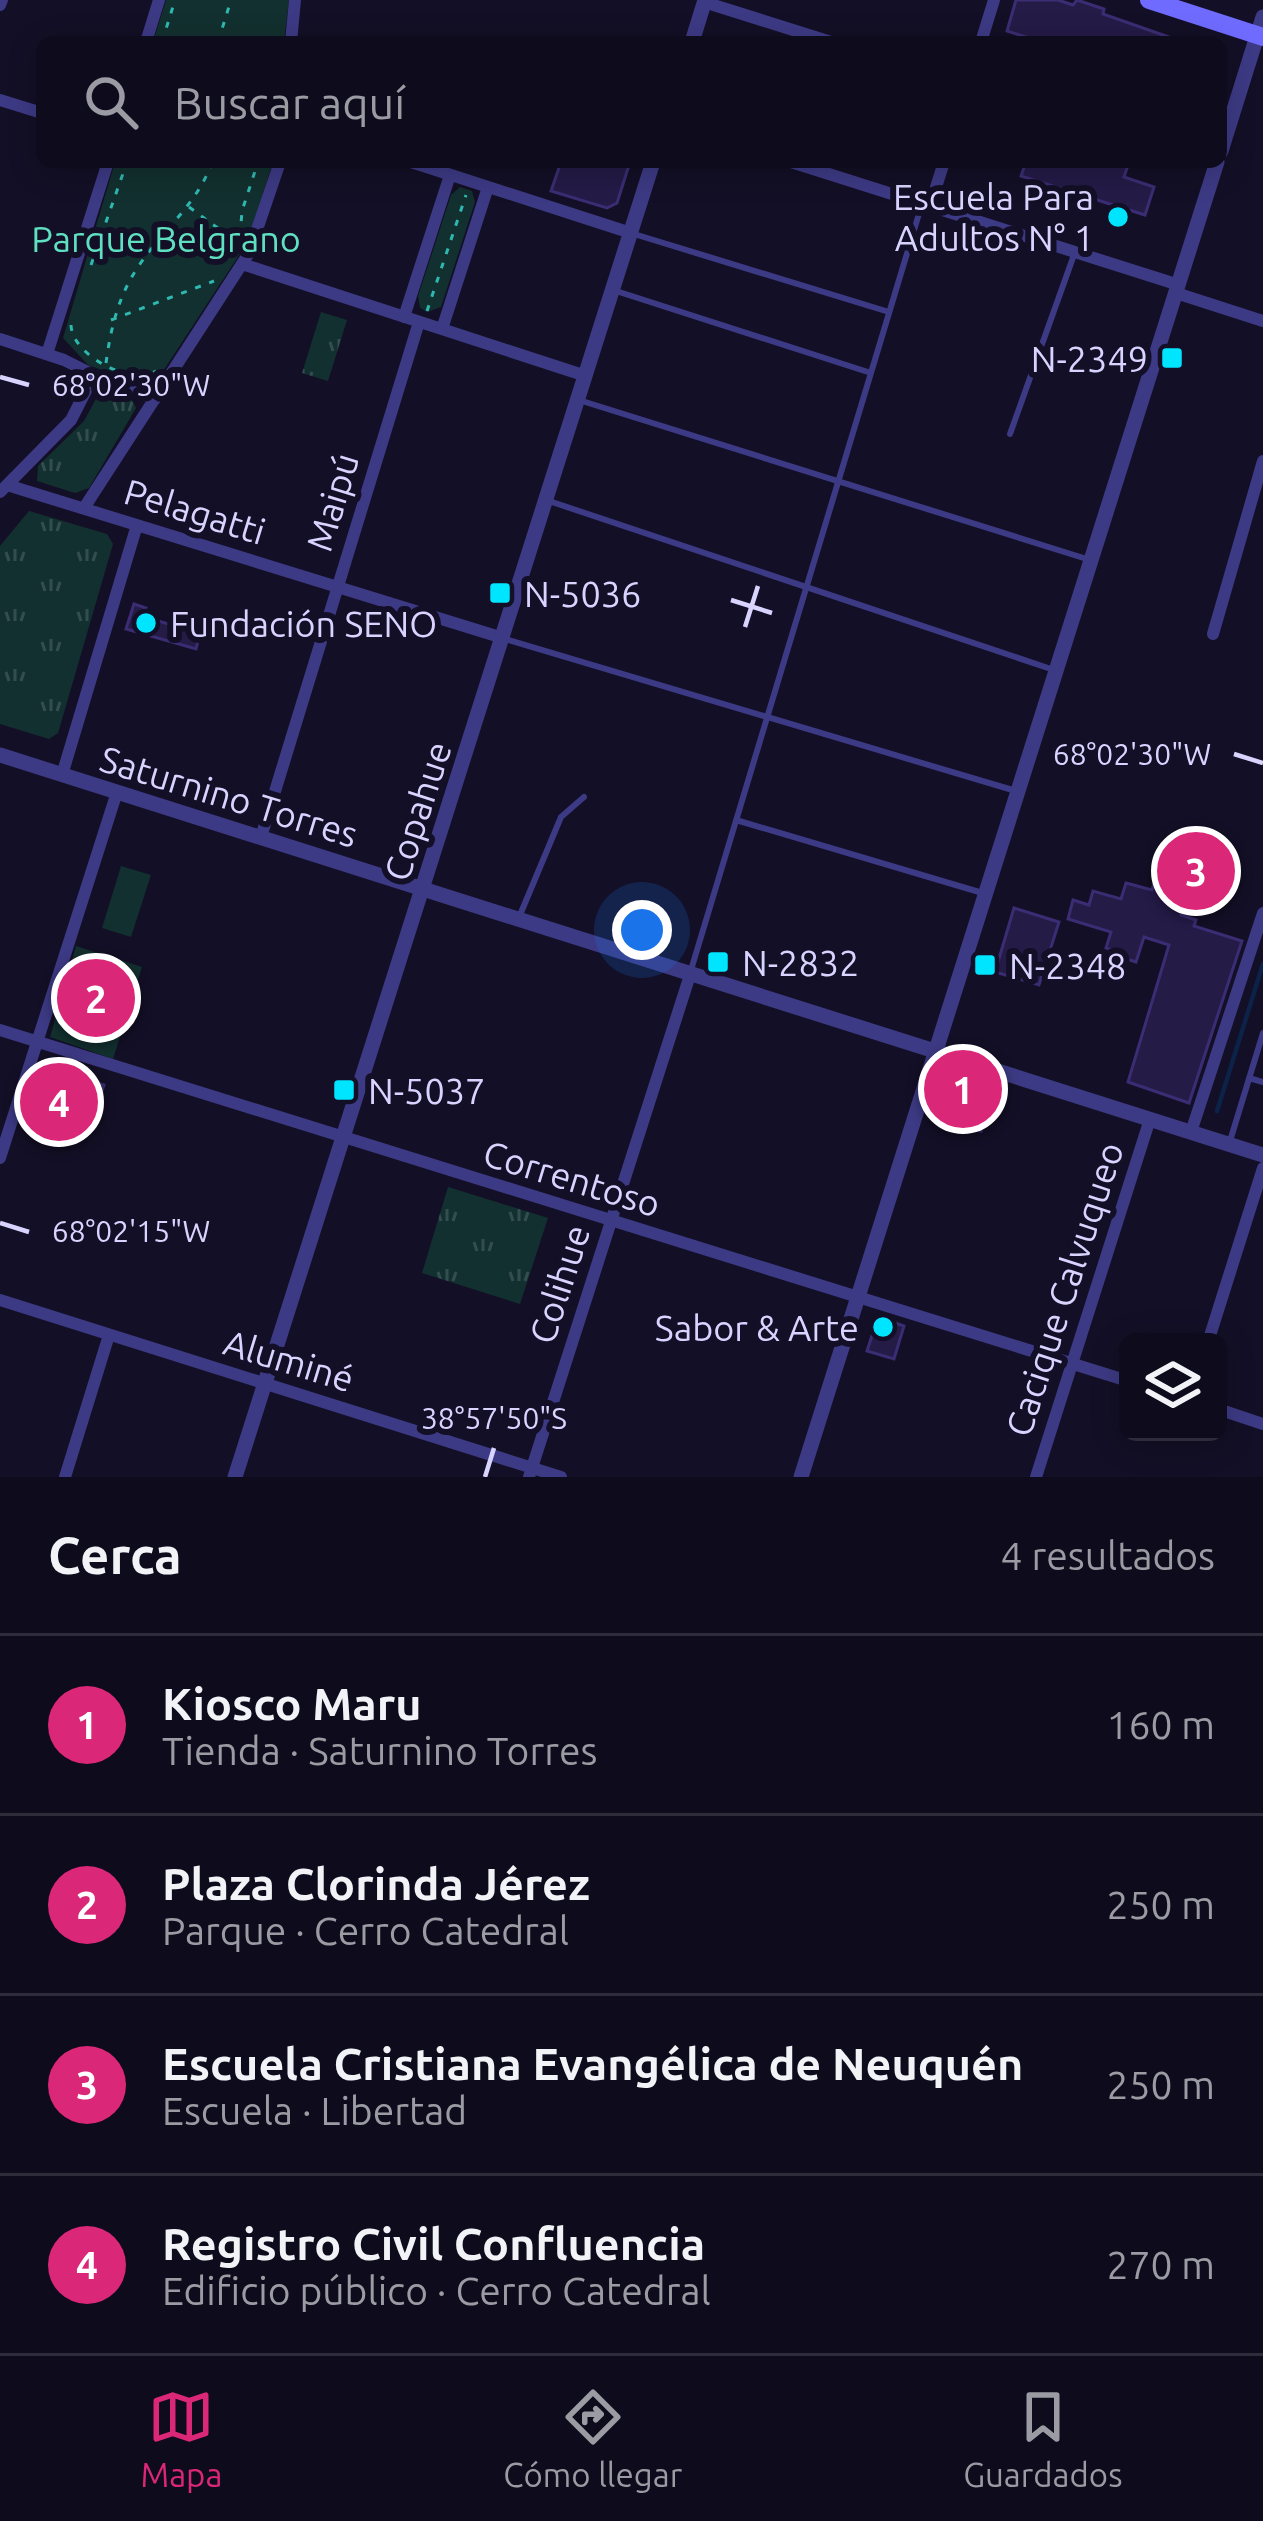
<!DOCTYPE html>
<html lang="es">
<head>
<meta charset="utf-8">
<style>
  :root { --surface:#0e0b1c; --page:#1c1929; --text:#f1f3f6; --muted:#9b9ba3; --line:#2e2b3b; --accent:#db2777 }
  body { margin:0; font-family:Ubuntu,sans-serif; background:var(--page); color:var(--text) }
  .controls { position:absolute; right:36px; bottom:36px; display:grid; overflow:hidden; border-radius:18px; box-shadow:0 6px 30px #0003 }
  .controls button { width:108px; height:108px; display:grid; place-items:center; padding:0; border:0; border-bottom:3px solid var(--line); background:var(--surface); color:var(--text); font:60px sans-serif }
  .you { position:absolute; left:642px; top:930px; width:42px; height:42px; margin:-30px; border:9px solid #fff; border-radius:50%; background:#1a73e8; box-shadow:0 0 0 18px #1a73e833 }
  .badge { display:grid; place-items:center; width:78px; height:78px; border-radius:50%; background:var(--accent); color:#fff; font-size:39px; font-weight:700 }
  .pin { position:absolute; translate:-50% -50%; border:6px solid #fff; box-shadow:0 3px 12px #0006 }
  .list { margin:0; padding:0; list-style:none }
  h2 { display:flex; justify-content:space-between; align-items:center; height:156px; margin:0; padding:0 48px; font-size:51px }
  h2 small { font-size:39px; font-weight:400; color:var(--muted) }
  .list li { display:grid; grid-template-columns:78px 1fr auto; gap:36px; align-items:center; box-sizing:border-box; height:180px; padding:0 48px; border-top:3px solid var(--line) }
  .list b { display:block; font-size:45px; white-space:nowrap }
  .list p { margin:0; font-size:39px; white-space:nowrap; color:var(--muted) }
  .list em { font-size:39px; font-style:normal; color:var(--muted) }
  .icon { flex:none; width:66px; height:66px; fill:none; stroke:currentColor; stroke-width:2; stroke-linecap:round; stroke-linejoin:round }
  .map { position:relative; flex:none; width:1263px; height:1477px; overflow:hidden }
  .search { position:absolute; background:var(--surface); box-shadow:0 6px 30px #0003; left:36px; right:36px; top:36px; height:132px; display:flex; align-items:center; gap:30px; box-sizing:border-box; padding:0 42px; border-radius:18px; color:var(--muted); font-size:45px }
  .sheet { height:876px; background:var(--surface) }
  nav { display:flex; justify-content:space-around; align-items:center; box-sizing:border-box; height:168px; border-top:3px solid var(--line); background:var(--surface); font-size:33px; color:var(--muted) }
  nav a { display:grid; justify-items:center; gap:6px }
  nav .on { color:var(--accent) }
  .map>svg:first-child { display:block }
  .grass { fill:url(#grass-tufts) }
  .park { fill:#12302f }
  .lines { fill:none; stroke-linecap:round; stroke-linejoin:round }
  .stream { stroke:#0c2248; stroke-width:4.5 }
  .building { fill:#241b47; stroke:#3b2d73; stroke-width:3 }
  .path { stroke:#2fb8b0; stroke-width:3; stroke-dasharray:6 9; stroke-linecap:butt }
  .service { stroke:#3d3a85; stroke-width:6 }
  .minor { stroke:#3d3a85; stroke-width:12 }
  .tertiary { stroke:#3d3a85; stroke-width:15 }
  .secondary { stroke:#6f6bff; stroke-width:18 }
  .ticks { fill:none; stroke:#d9d4ff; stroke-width:4.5 }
  .poi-dot { fill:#00e5ff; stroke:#130f26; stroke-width:4.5 }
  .labels { text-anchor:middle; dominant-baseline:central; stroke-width:12; stroke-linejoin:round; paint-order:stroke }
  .poi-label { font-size:36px; fill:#d9d4ff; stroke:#130f26; text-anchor:start }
  .park-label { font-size:36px; fill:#5fe0c0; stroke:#130f26 }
  .street-label { font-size:36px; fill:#d9d4ff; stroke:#130f26 }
  .ticks-label { font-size:30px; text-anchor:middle; fill:#d9d4ff; stroke:#130f26; stroke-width:12; stroke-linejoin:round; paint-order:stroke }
</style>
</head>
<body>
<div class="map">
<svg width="1263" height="1477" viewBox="0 0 1263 1477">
  <defs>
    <pattern id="grass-tufts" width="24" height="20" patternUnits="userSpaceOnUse" patternTransform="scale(3)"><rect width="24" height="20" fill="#12302f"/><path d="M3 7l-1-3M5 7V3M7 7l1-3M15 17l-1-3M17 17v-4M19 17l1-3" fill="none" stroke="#344d4e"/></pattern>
  </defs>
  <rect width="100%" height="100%" fill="#130f26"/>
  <!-- grass -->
  <path class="grass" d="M321,312L347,320L328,381L302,373Z
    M112,393L132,400L136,408L89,488L75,493L37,481L38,466L84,421L97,397Z
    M29,511L107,534L113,544L58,733L49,739L0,724V546Z
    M448,1187L548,1218L520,1304L422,1273Z"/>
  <!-- park -->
  <path class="park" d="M166,0H289L284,42H153Z
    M115,162H273L247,243L154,385L148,387L88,365L63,338Z
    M460,187L472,191L475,202L441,307L427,312L420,308L418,296L451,195Z
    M121,866L151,875L131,937L102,928Z
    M76,946L142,967L113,1059L50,1037Z"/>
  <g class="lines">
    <!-- stream -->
    <path class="stream" d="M1217,1111L1263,964"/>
  </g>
  <!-- building -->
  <path class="building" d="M1016,0H1058L1073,5L1077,0L1104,9L1103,14L1183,42H1042L1007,31Z
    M561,162L586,166L587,162H630L617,203L607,208L551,191Z
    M1026,162H1129L1124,177L1154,187L1145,215L1021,176Z
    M134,604L146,608L144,617L200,633L196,649L126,629Z
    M1126,883L1152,890L1154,883L1188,892L1181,915L1196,920L1194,926L1242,941L1189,1103L1128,1082L1169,945L1144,937L1136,962L1114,955L1115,951L1106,948L1111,932L1068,919L1073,900L1089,905L1093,891L1121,899Z
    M1014,908L1059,922L1039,985L995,972Z
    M56,1063L68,1067L66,1073L104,1085L92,1122L49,1109L53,1085L42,1081L46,1068Z
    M964,1078L994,1088L981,1131L942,1119L954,1083Z
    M878,1317L904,1326L894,1359L867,1351Z"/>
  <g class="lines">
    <!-- path -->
    <path class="path" d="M162,42L175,0
      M218,42L231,0
      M189,207L238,243
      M240,236L242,211L258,162
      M91,265L127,162
      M427,311L466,195
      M111,320L214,281
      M71,325C72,355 130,386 156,371
      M106,363C111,326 119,294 140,264C164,229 198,203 212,162"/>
    <!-- service -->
    <path class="service" d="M634,234L889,312
      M613,290L871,373
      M582,401L1090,560
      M1010,434L1075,252
      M549,501L1054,670
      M505,639L1016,791
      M736,820L986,894
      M520,915L561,817L584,797
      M691,970L921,207
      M1249,1078L1263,1082
      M1230,1141L1263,1033"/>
    <!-- minor -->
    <path class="minor" d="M704,2L831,42
      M0,5L2,0
      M146,42L159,0
      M291,42L295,0
      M981,42L994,0
      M0,100L42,113
      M411,162L631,233
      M791,162L1179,285
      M930,206L944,162
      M242,264L586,376
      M1176,293L1263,321
      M404,317L450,175
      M442,329L488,187
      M0,339L64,360L110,383L155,399
      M47,354L108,162
      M7,485L503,638
      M0,492L71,420L94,375
      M84,508L249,253L280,162
      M1213,634L1263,461
      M62,775L137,525
      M261,837L419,322
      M0,1030L1128,1381
      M1191,1132L1263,913
      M0,1158L117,792
      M0,1300L561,1477
      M1208,1342L1263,1168
      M1218,1409L1263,1424
      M65,1477L109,1335
      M529,1477L691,972
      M1036,1477L1150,1119"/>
    <!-- tertiary -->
    <path class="tertiary" d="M692,42L705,0
      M1221,151L1263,17
      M0,755L1263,1155
      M235,1477L653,162
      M801,1477L1217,162"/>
    <!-- secondary -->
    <path class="secondary" d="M1149,0L1263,37"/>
  </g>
  <!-- ticks -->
  <path class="ticks" d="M0,377L29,385M731,600L772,613M745,627L758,586M1234,754L1263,763M0,1223L29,1232M485,1477L494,1448"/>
  <!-- markers -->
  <g class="poi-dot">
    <circle cx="1118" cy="217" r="12"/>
    <rect x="1160" y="346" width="24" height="24" rx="6"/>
    <rect x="488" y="581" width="24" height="24" rx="6"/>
    <circle cx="146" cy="623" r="12"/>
    <rect x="706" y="950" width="24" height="24" rx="6"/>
    <rect x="973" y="953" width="24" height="24" rx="6"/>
    <rect x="332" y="1078" width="24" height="24" rx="6"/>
    <circle cx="883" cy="1327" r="12"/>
  </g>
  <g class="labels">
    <!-- poi labels -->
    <g class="poi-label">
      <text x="1094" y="196" text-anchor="end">Escuela Para<tspan x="1094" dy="41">Adultos N° 1</tspan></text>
      <text x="1148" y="358" text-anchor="end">N-2349</text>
      <text x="524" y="593">N-5036</text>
      <text x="170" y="623">Fundación SENO</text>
      <text x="742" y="962">N-2832</text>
      <text x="1009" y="965">N-2348</text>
      <text x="368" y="1090">N-5037</text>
      <text x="859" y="1327" text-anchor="end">Sabor &amp; Arte</text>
    </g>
    <!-- park labels -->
    <g class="park-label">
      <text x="166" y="238">Parque Belgrano</text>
    </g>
    <!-- street labels -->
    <g class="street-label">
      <text transform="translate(332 502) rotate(-73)">Maipú</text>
      <text transform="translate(195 511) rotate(17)">Pelagatti</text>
      <text transform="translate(229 796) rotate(17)">Saturnino Torres</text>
      <text transform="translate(417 811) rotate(-72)">Copahue</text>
      <text transform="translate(572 1178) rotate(17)">Correntoso</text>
      <text transform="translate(559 1284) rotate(-72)">Colihue</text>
      <text transform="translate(1064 1289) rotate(-72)">Cacique Calvuqueo</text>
      <text transform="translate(289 1360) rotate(17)">Aluminé</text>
    </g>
  </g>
  <g class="ticks-label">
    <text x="131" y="396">68°02'30"W</text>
    <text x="1132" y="765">68°02'30"W</text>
    <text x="131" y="1242">68°02'15"W</text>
    <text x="494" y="1429">38°57'50"S</text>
  </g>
</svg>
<div class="controls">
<button><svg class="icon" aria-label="layers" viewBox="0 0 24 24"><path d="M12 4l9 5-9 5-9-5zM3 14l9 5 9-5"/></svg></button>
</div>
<div class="you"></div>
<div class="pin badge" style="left:963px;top:1089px">1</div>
<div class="pin badge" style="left:96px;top:998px">2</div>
<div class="pin badge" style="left:1196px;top:871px">3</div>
<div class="pin badge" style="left:59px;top:1102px">4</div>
<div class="search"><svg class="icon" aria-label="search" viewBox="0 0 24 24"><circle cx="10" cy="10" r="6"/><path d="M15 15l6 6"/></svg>Buscar aquí</div>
</div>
<section class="sheet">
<h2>Cerca<small>4 resultados</small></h2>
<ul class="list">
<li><span class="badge">1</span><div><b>Kiosco Maru</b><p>Tienda · Saturnino Torres</p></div><em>160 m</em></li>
<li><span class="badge">2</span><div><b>Plaza Clorinda Jérez</b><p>Parque · Cerro Catedral</p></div><em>250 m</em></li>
<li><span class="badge">3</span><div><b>Escuela Cristiana Evangélica de Neuquén</b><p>Escuela · Libertad</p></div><em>250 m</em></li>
<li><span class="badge">4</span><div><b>Registro Civil Confluencia</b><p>Edificio público · Cerro Catedral</p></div><em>270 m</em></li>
</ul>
</section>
<nav>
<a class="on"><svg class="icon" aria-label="map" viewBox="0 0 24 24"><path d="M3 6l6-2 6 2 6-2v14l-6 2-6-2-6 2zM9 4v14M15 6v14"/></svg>Mapa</a>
<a><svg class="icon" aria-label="directions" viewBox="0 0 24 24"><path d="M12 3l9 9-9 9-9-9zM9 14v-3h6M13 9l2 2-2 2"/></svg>Cómo llegar</a>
<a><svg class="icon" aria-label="saved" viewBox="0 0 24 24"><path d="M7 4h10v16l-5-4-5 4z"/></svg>Guardados</a>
</nav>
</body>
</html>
